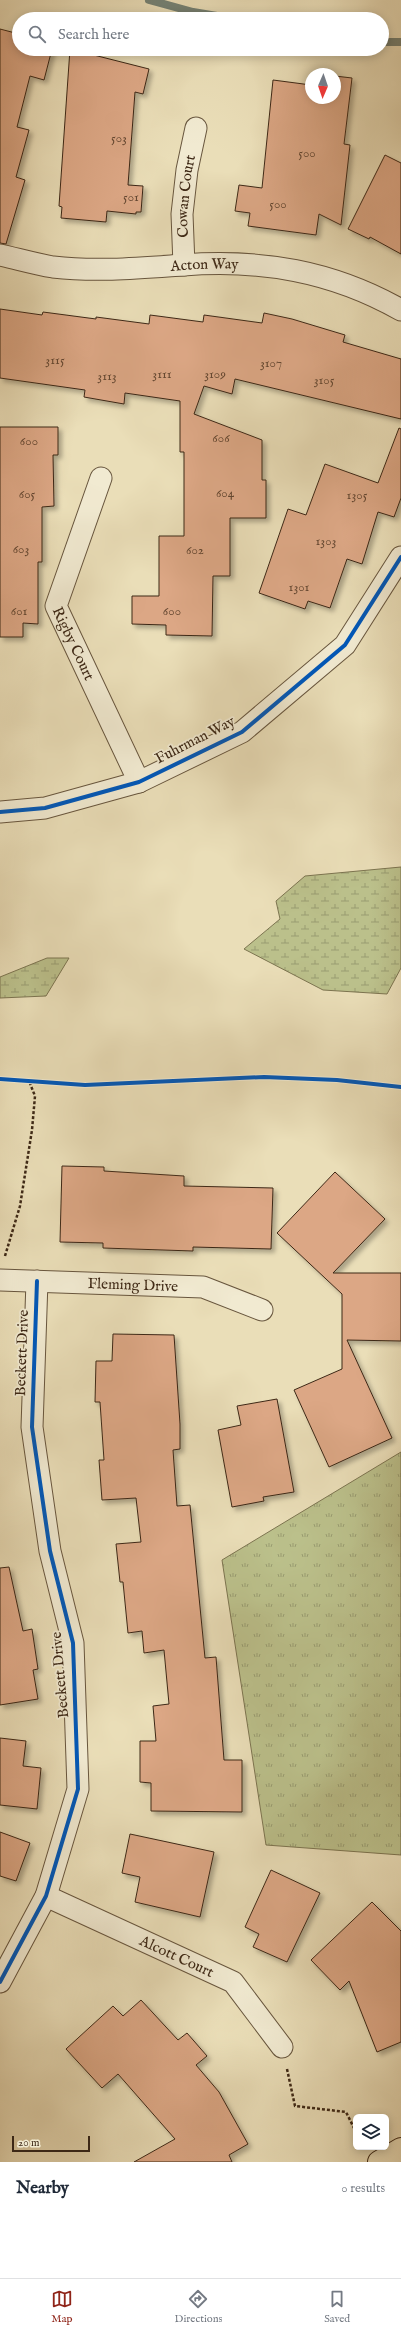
<!DOCTYPE html>
<html lang="en">
<head>
<meta charset="utf-8">
<style>
  :root { --surface:#fff; --page:#f2f2f3; --text:#1f2937; --muted:#747a83; --line:#e0e1e3; --accent:#8f2418 }
  body { margin:0; font-family:"IM FELL English",serif; background:var(--page); color:var(--text) }
  .controls { position:absolute; right:12px; bottom:12px; display:grid; overflow:hidden; border-radius:6px; box-shadow:0 2px 10px #0003 }
  .controls button { width:36px; height:36px; display:grid; place-items:center; padding:0; border:0; border-bottom:1px solid var(--line); background:var(--surface); color:var(--text); font:20px sans-serif }
  .compass { position:absolute; left:305px; top:68px; width:36px; height:36px; border-radius:50%; background:var(--surface); box-shadow:0 2px 10px #0003; rotate:182deg }
  .scale { position:absolute; left:12px; bottom:10px; width:78px; box-sizing:border-box; padding-left:4px; border:2px solid #3d2816; border-top:0; font-size:11px; line-height:14px; white-space:nowrap; color:#3d2816; -webkit-text-stroke:3px #f1ead1; paint-order:stroke }
  .list { margin:0; padding:0; list-style:none }
  h2 { display:flex; justify-content:space-between; align-items:center; height:52px; margin:0; padding:0 16px; font-size:17px }
  h2 small { font-size:13px; font-weight:400; color:var(--muted) }
  .icon { flex:none; width:22px; height:22px; fill:none; stroke:currentColor; stroke-width:2; stroke-linecap:round; stroke-linejoin:round }
  .map { position:relative; flex:none; width:401px; height:2162px; overflow:hidden }
  .search { position:absolute; background:var(--surface); box-shadow:0 2px 10px #0003; left:12px; right:12px; top:12px; height:44px; display:flex; align-items:center; gap:10px; box-sizing:border-box; padding:0 14px; border-radius:22px; color:var(--muted); font-size:15px }
  .sheet { height:116px; background:var(--surface) }
  nav { display:flex; justify-content:space-around; align-items:center; box-sizing:border-box; height:56px; border-top:1px solid var(--line); background:var(--surface); font-size:11px; color:var(--muted) }
  nav a { display:grid; justify-items:center; gap:2px }
  nav .on { color:var(--accent) }
  .map>svg:first-child { display:block }
  .grass { fill:url(#grass-tufts); stroke:#7c7450 }
  .wetland { fill:url(#wetland-marsh); stroke:#7c7450 }
  .lines { fill:none; stroke-linecap:round; stroke-linejoin:round }
  .stream { stroke:#748174; stroke-width:8 }
  .building { fill:#dca785; stroke:#3d2816; filter:url(#shadow) }
  .street-casing { stroke:#68563e; stroke-width:23 }
  .primary-casing { stroke:#3d2816; stroke-width:24 }
  .path { stroke:#3d2816; stroke-width:2.5; stroke-dasharray:3 2; stroke-linecap:butt }
  .street { stroke:#f1ead1; stroke-width:21 }
  .primary { stroke:#eadeb8; stroke-width:22 }
  .cycleway-casing { stroke:#f1ead1; stroke-width:6 }
  .cycleway { stroke:#0057b8; stroke-width:4 }
  .labels { text-anchor:middle; dominant-baseline:central; stroke-width:3.5; stroke-linejoin:round; paint-order:stroke }
  .number-label { font-size:13px; fill:#654832 }
  .street-label { font-size:15px; fill:#3d2816; stroke:#f1ead1 }
</style>
</head>
<body>
<div class="map">
<svg width="401" height="2162" viewBox="0 0 401 2162">
  <defs>
    <pattern id="grass-tufts" width="24" height="20" patternUnits="userSpaceOnUse"><rect width="24" height="20" fill="#bbc08b"/><path d="M3 7l-1-3M5 7V3M7 7l1-3M15 17l-1-3M17 17v-4M19 17l1-3" fill="none" stroke="#999c71"/></pattern>
    <pattern id="wetland-marsh" width="20" height="14" patternUnits="userSpaceOnUse"><rect width="20" height="14" fill="#bbc08b"/><path d="M1 5h8M5 5V1M11 12h8M15 12V8" fill="none" stroke="#999c71"/></pattern>
    <filter id="shadow"><feDropShadow dx="3.5" dy="3.5" stdDeviation="2" flood-color="#0004"/></filter>
  </defs>
  <rect width="100%" height="100%" fill="#eadeb8"/>
  <filter id="stains"><feTurbulence type="fractalNoise" baseFrequency=".005" numOctaves="4"/><feColorMatrix values="0 0 0 0 .2 0 0 0 0 .09 0 0 0 0 .02 0 0 0 .5 -.17"/></filter>
  <radialGradient id="worn" r=".72"><stop offset=".6" stop-color="#630" stop-opacity="0"/><stop offset="1" stop-color="#630" stop-opacity=".3"/></radialGradient>
  <!-- grass -->
  <path class="grass" d="M401,1452V1855L266,1845L222,1560Z"/>
  <!-- wetland -->
  <path class="wetland" d="M401,867V968L387,994L323,990L244,949L280,919L276,901L305,876Z
    M47,958H69L46,996L0,998V977Z"/>
  <g class="lines">
    <!-- stream -->
    <path class="stream" d="M149,0L193,12L235,19
      M382,42H401"/>
  </g>
  <!-- building -->
  <path class="building" d="M0,29L19,34V49H52L44,80L30,76L17,127L29,130L16,177L25,180L6,244L0,243Z
    M70,49L149,69L143,94L135,92L128,185L143,186L141,212H136V214L107,211L106,222L61,218L62,207L59,206Z
    M335,76L352,78L344,144L350,145L341,225L319,214L316,235L248,226L250,213L235,211L239,185L262,188L273,80L311,85V98H335Z
    M385,155L401,163V254L370,237L369,239L348,229Z
    M0,309L42,315L43,312L96,319V317L149,324L150,315L203,322L204,315L262,323L264,313L292,319L345,335L343,342L401,359V419L235,379L232,394L204,386L194,414L262,440V480H266V518H230V576H213L212,636L166,635V625L132,624V596H159V536H184V452H180V401L125,393L124,404L84,397L85,390L0,378Z
    M0,427H58V455H53L54,506L42,507V562H38V624L23,623V637H0Z
    M399,428L401,429V498L394,517L378,512L362,564L347,559L330,608L308,601L305,609L259,593L288,509L306,515L325,464L378,483Z
    M62,1166L104,1167V1171L184,1176V1186L273,1188L271,1249L193,1247V1251L103,1248V1243L60,1242Z
    M335,1172L385,1219L333,1273H401V1341L347,1340L392,1438L329,1467L294,1390L342,1369V1294L277,1233Z
    M113,1334L174,1335L180,1424V1449L173,1450L177,1506L190,1505L205,1658L216,1657L224,1760H242V1812L151,1811V1783L140,1782V1741H156L153,1706L169,1704L164,1650L144,1653L142,1631L128,1633L123,1582H120L116,1544L141,1542L136,1498L102,1500L99,1460H104L100,1402H95L96,1361H112Z
    M277,1399L294,1492L263,1497L264,1501L232,1507L218,1430L241,1425L237,1406Z
    M9,1567L23,1631L32,1629L38,1669L33,1670L38,1699L0,1705V1568Z
    M0,1738L26,1741L23,1766L41,1768L37,1809L0,1805Z
    M0,1832L30,1843L16,1881L0,1876Z
    M130,1834L214,1852L200,1917L135,1902L140,1877L122,1873Z
    M271,1870L320,1893L287,1962L253,1947L259,1934L245,1927Z
    M372,1902L401,1931V2042L377,2052L349,1981L340,1990L311,1960Z
    M141,2000L178,2040L187,2033L207,2056L196,2065L219,2092L248,2144L229,2155L232,2162H134L175,2139L118,2074L102,2088L66,2049L113,2006L123,2016Z"/>
  <g class="lines">
    <!-- street casing -->
    <g class="street-casing">
      <g id="street">
        <path id="s1" d="M0,255C18,259 35,264 53,267C96,272 140,268 183,265C261,259 332,271 401,310"/>
        <path id="s2" d="M184,265L182,214L187,170L196,128"/>
        <path id="s3" d="M101,478L56,606L139,782"/>
        <path d="M0,812L45,808L139,782L242,732L345,645L401,557"/>
        <path id="s4" d="M0,1280L203,1287L262,1310"/>
        <path id="s5" d="M46,1896L233,1982L282,2047"/>
        <path d="M0,1982L46,1896L78,1789L73,1643L50,1551L32,1427L37,1281"/>
      </g>
    </g>
    <!-- primary casing -->
    <g class="primary-casing">
      <path id="primary" d="M379,2162L401,2149"/>
    </g>
    <!-- path -->
    <path class="path" d="M5,1256L20,1206L32,1130L35,1096L29,1081
      M287,2069L295,2106L346,2112L356,2132"/>
    <!-- street -->
    <use href="#street" class="street"/>
    <!-- primary -->
    <use href="#primary" class="primary"/>
    <!-- cycleway casing -->
    <g class="cycleway-casing">
      <path id="cycleway" d="M0,812L45,808L139,782L242,732L345,645L401,557
        M0,1079L85,1085L264,1077L337,1080L401,1087
        M0,1982L46,1896L78,1789L73,1643L50,1551L32,1427L37,1281"/>
    </g>
    <!-- cycleway -->
    <use href="#cycleway" class="cycleway"/>
  </g>
  <g class="labels">
    <!-- number labels -->
    <g class="number-label">
      <text x="119" y="138">503</text>
      <text x="307" y="153">500</text>
      <text x="131" y="197">501</text>
      <text x="278" y="204">500</text>
      <text x="55" y="360">3115</text>
      <text x="271" y="363">3107</text>
      <text x="162" y="374">3111</text>
      <text x="215" y="374">3109</text>
      <text x="107" y="376">3113</text>
      <text x="324" y="380">3105</text>
      <text x="221" y="438">606</text>
      <text x="29" y="441">600</text>
      <text x="225" y="493">604</text>
      <text x="27" y="494">605</text>
      <text x="357" y="495">1305</text>
      <text x="326" y="541">1303</text>
      <text x="21" y="549">603</text>
      <text x="195" y="550">602</text>
      <text x="299" y="587">1301</text>
      <text x="19" y="611">601</text>
      <text x="172" y="611">600</text>
    </g>
    <!-- street labels -->
    <g class="street-label">
      <text stroke="none"><textPath href="#s2" startOffset="69">Cowan Court</textPath></text>
      <text stroke="none"><textPath href="#s1" startOffset="206">Acton Way</textPath></text>
      <text stroke="none"><textPath href="#s3" startOffset="177">Rigby Court</textPath></text>
      <text transform="translate(195 740) rotate(-27)">Fuhrman Way</text>
      <text stroke="none"><textPath href="#s4" startOffset="133">Fleming Drive</textPath></text>
      <text transform="translate(22 1353) rotate(-88)">Beckett Drive</text>
      <text transform="translate(60 1675) rotate(-95)">Beckett Drive</text>
      <text stroke="none"><textPath href="#s5" startOffset="144">Alcott Court</textPath></text>
    </g>
  </g>
  <rect width="100%" height="100%" filter="url(#stains)"/>
  <rect width="100%" height="100%" fill="url(#worn)"/>
</svg>
<div class="controls">
<button><svg class="icon" aria-label="layers" viewBox="0 0 24 24"><path d="M12 4l9 5-9 5-9-5zM3 14l9 5 9-5"/></svg></button>
</div>
<svg class="compass" viewBox="-18 -18 36 36"><path d="M0-13l5 13h-10z" fill="#e53935"/><path d="M0 13l5-13h-10z" fill="#747a83"/></svg>
<div class="scale">20 m</div>
<div class="search"><svg class="icon" aria-label="search" viewBox="0 0 24 24"><circle cx="10" cy="10" r="6"/><path d="M15 15l6 6"/></svg>Search here</div>
</div>
<section class="sheet">
<h2>Nearby<small>0 results</small></h2>
<ul class="list">
</ul>
</section>
<nav>
<a class="on"><svg class="icon" aria-label="map" viewBox="0 0 24 24"><path d="M3 6l6-2 6 2 6-2v14l-6 2-6-2-6 2zM9 4v14M15 6v14"/></svg>Map</a>
<a><svg class="icon" aria-label="directions" viewBox="0 0 24 24"><path d="M12 3l9 9-9 9-9-9zM9 14v-3h6M13 9l2 2-2 2"/></svg>Directions</a>
<a><svg class="icon" aria-label="saved" viewBox="0 0 24 24"><path d="M7 4h10v16l-5-4-5 4z"/></svg>Saved</a>
</nav>
</body>
</html>
